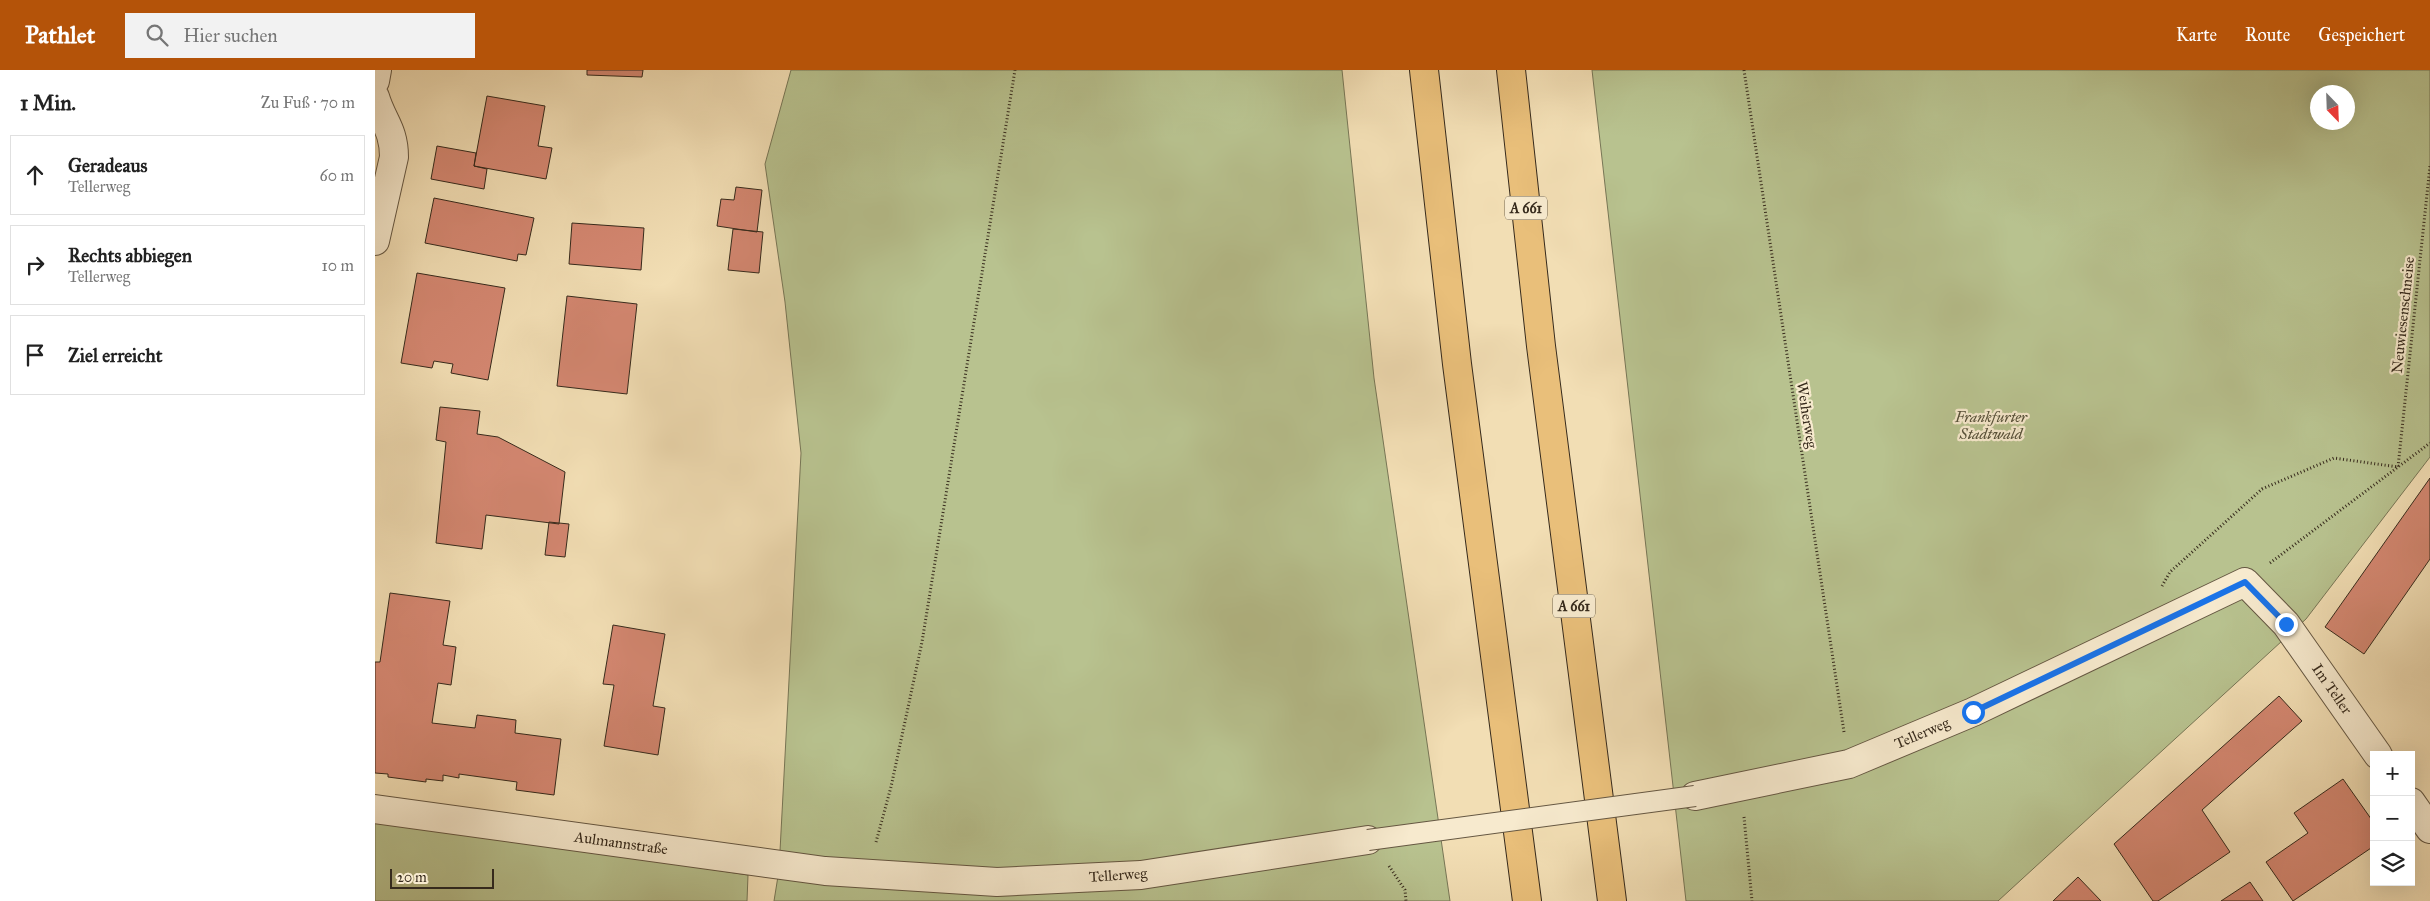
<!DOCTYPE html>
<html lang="de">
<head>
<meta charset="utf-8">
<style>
  :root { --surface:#fff; --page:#f2f2f2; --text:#222; --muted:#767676; --line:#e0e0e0; --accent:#b45309 }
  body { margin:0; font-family:"IM FELL Great Primer",serif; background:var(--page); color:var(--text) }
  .controls { position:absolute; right:15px; bottom:15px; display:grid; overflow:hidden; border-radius:0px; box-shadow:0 5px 20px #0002 }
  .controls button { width:45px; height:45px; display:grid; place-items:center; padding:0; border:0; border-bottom:1px solid var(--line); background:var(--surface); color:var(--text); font:25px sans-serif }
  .compass { position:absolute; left:1935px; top:15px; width:45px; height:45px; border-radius:50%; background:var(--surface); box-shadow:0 5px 20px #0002; rotate:157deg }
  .scale { position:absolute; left:15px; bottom:12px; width:104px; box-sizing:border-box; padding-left:5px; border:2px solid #362a1c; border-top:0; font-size:14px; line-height:18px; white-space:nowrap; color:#362a1c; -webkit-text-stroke:4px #f7eace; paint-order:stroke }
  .stop { position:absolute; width:15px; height:15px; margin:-11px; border:4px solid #1a73e8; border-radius:50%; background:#fff }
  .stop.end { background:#1a73e8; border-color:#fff; box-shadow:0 1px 5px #0008 }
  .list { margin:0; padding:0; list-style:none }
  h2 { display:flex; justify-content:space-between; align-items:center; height:65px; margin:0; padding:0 20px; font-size:21px }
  h2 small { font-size:16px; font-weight:400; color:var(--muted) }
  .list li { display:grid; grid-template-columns:32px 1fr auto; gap:15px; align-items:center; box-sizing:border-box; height:80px; margin:0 10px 10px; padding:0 10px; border:1px solid var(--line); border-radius:0px }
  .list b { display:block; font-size:19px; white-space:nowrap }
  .list p { margin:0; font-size:16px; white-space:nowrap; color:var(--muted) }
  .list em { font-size:16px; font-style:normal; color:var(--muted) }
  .icon { flex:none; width:28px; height:28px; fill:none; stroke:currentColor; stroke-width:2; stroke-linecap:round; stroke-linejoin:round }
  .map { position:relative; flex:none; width:2055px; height:831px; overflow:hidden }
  header { display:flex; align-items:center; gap:30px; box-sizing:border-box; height:70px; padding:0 25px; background:var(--accent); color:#fff }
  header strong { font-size:24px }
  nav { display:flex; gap:28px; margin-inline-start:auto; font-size:18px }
  .search { width:350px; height:45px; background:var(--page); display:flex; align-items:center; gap:12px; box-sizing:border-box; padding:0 18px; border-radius:0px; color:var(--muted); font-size:19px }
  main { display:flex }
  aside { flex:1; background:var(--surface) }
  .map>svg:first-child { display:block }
  .green { fill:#b8c28f; stroke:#777656; fill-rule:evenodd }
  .building { fill:#d48771; stroke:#362a1c }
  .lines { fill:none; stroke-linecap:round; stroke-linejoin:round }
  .minor-casing { stroke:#655742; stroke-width:30 }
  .motorway-casing { stroke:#362a1c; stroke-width:30 }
  .path { stroke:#362a1c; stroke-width:3; stroke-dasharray:1 2.5; stroke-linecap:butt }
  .minor { stroke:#f7eace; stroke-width:28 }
  .motorway { stroke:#e9bf7a; stroke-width:28 }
  .service-bridge-casing { stroke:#655742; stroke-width:22; stroke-linecap:butt }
  .service-bridge { stroke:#f7eace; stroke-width:20 }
  .route { stroke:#1a73e8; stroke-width:6 }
  .labels { text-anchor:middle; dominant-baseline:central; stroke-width:4.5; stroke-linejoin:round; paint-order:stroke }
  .shield { fill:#f7eace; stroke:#706451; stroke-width:1 }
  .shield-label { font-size:14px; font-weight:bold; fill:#362a1c }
  .street-label { font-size:15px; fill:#362a1c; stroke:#f7eace }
  .park-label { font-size:15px; font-style:italic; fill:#565039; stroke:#f7eace }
</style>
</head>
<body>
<header>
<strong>Pathlet</strong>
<div class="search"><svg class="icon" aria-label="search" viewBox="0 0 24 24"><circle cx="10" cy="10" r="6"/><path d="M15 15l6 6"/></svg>Hier suchen</div>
<nav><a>Karte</a><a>Route</a><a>Gespeichert</a></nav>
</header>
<main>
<aside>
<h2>1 Min.<small>Zu Fuß · 70 m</small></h2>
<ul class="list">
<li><svg class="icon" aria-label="ahead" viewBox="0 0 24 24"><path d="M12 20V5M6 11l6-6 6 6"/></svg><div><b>Geradeaus</b><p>Tellerweg</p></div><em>60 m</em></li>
<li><svg class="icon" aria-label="right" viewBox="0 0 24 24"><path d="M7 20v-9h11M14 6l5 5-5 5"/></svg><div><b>Rechts abbiegen</b><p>Tellerweg</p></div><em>10 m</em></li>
<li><svg class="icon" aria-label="arrive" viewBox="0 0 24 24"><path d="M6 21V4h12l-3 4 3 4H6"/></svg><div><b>Ziel erreicht</b></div></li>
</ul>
</aside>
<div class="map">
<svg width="2055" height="831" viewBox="0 0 2055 831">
  <rect width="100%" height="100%" fill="#f2deb4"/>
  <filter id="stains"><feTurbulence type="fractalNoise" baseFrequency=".004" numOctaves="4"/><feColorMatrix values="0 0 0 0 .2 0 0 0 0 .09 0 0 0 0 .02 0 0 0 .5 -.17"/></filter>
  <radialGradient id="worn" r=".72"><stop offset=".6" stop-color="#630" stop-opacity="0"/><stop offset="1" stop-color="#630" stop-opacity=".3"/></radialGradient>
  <!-- green -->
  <path class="green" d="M416,0H967L999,308L1075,831H399L404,800L426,383L410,232L390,94Z
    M1217,0H2055V387L1931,549L1623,831H1311ZM1942,22H1972V52H1942Z
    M0,748L373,805L372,831H0Z"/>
  <!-- building -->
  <path class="building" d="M212,0H268L267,7L212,5Z
    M112,26L170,36L163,76L177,78L171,109L99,96Z
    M62,76L101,83L99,96L112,99L109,119L56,109Z
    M361,117L387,120L382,162L342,156L346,129L359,130Z
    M59,128L159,148L151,185L143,184L142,191L50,173Z
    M197,153L269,158L266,200L194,194Z
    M358,159L388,162L384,203L353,200Z
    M42,203L130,218L113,310L76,303L78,294L59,291L57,298L26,293Z
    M192,226L262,234L252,324L182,316Z
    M65,337L105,341L102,364L123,367L190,402L184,454L111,445L107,479L61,473L71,372L61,370Z
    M2055,408V489L1989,584L1950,557Z
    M174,452L194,454L190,487L170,485Z
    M15,523L75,531L68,575L81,577L76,615L63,613L57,653L100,658L102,645L141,650L140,663L186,669L179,725L141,720L142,712L84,704V708L68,705V711L51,709V712L13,707V704L0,703V592H5Z
    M238,555L290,564L278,636L290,638L283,685L229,676L239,615L228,614Z
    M1904,626L1927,651L1827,740L1855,782L1783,831H1778L1739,774Z
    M1968,709L1999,753V776L1918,831L1891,792L1933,763L1919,743Z
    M1703,807L1726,831H1678Z
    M1875,812L1888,831H1846Z"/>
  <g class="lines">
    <!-- minor casing -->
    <g class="minor-casing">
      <path id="minor" d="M0,11L2,0
        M0,27C7,51 19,59 19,87L0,171
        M1320,726L1474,694L1598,642L1870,512L1911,554L2003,685
        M2036,732L2055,759
        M0,739L450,801L622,812L766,805L993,770"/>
    </g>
    <!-- motorway casing -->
    <g class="motorway-casing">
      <path id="motorway" d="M1049,0L1082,294L1152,831
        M1136,0L1166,276L1237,831"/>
    </g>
    <!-- path -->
    <path class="path" d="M1369,0L1469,662
      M1895,493L2055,373
      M1787,516L1795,502L1887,419L1959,388L2023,397L2055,96
      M1369,747L1377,831
      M501,772L516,717L547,572L640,0
      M1014,796L1030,820L1031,831"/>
    <!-- minor -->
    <use href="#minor" class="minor"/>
    <!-- motorway -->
    <use href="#motorway" class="motorway"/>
    <!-- service-bridge casing -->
    <g class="service-bridge-casing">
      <path id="service-bridge" d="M993,770L1320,726"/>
    </g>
    <!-- service-bridge -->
    <use href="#service-bridge" class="service-bridge"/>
  </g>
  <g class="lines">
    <!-- route -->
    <path class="route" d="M1598,642L1870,512L1911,554"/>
  </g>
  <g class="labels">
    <!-- shield labels -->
    <g class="shield">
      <rect x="1130" y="126.5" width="42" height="23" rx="4"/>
      <rect x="1178" y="524.5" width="42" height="23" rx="4"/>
    </g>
    <g class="shield-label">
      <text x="1151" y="138">A 661</text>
      <text x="1199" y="536">A 661</text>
    </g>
    <!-- street labels -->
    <g class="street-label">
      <text transform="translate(2028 245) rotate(-84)">Neuwiesenschneise</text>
      <text transform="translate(1432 345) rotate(81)">Weiherweg</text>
      <text transform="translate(1957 619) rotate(55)">Im Teller</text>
      <text transform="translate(1547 663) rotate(-23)">Tellerweg</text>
      <text transform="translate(246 773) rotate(8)">Aulmannstraße</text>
      <text transform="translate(743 805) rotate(-4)">Tellerweg</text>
    </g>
    <!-- park labels -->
    <g class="park-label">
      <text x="1616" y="347">Frankfurter<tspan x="1616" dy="17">Stadtwald</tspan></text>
    </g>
  </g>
  <rect width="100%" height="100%" filter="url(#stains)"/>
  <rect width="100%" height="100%" fill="url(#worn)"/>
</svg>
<div class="controls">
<button>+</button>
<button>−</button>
<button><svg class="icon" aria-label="layers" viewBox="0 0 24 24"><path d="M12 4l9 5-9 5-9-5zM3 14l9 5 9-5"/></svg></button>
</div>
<svg class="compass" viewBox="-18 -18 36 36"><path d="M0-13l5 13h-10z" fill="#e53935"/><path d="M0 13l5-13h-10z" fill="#767676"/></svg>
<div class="scale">20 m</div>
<div class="stop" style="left:1598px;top:642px"></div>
<div class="stop end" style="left:1911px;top:554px"></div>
</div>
</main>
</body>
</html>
